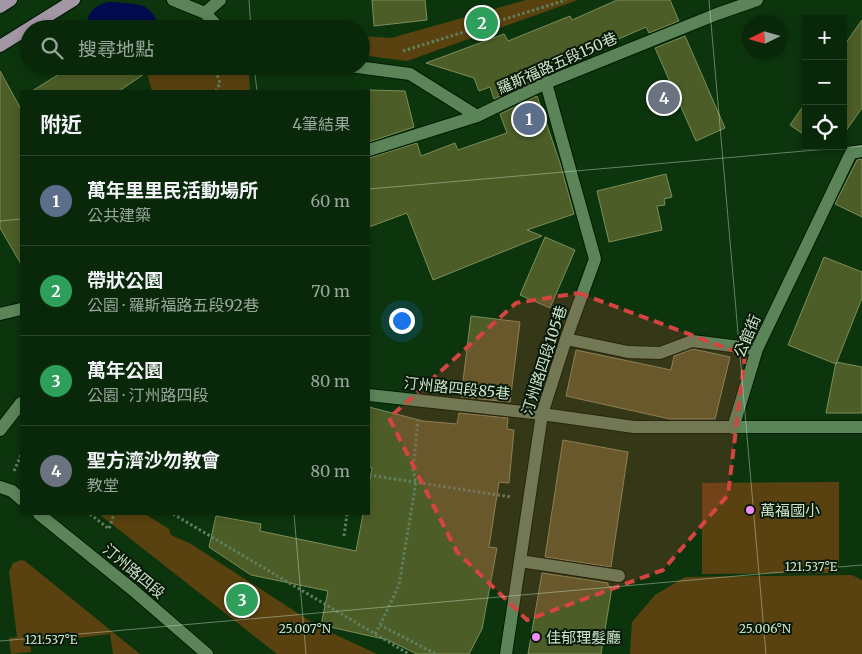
<!DOCTYPE html>
<html lang="zh-TW">
<head>
<meta charset="utf-8">
<style>
  :root { --surface:#09280a; --page:#173418; --text:#f1f3f6; --muted:#99a69c; --line:#29442b; --accent:#ee8cf9 }
  body { margin:0; font-family:Merriweather,"Noto Sans TC",serif; background:var(--page); color:var(--text) }
  .controls { position:absolute; right:15px; top:15px; display:grid; overflow:hidden; border-radius:0px; box-shadow:0 2px 8px #0003 }
  .controls button { width:45px; height:45px; display:grid; place-items:center; padding:0; border:0; border-bottom:1px solid var(--line); background:var(--surface); color:var(--text); font:25px sans-serif }
  .compass { position:absolute; left:742px; top:15px; width:45px; height:45px; border-radius:50%; background:var(--surface); box-shadow:0 2px 8px #0003; rotate:265deg }
  .you { position:absolute; left:401px; top:320px; width:18px; height:18px; margin:-12px; border:4px solid #fff; border-radius:50%; background:#1a73e8; box-shadow:0 0 0 8px #1a73e833 }
  .badge { display:grid; place-items:center; width:32px; height:32px; border-radius:50%; background:var(--accent); color:#fff; font-size:16px; font-weight:700 }
  .pin { position:absolute; translate:-50% -50%; border:2px solid #fff; box-shadow:0 1px 5px #0006 }
  .list { margin:0; padding:0; list-style:none }
  h2 { display:flex; justify-content:space-between; align-items:center; height:65px; margin:0; padding:0 20px; font-size:21px }
  h2 small { font-size:16px; font-weight:400; color:var(--muted) }
  .list li { display:grid; grid-template-columns:32px 1fr auto; gap:15px; align-items:center; box-sizing:border-box; height:90px; padding:0 20px; border-top:1px solid var(--line) }
  .list b { display:block; font-size:19px; white-space:nowrap }
  .list p { margin:0; font-size:16px; white-space:nowrap; color:var(--muted) }
  .list em { font-size:16px; font-style:normal; color:var(--muted) }
  .icon { flex:none; width:28px; height:28px; fill:none; stroke:currentColor; stroke-width:2; stroke-linecap:round; stroke-linejoin:round }
  .map { position:relative; flex:none; width:862px; height:654px; overflow:hidden }
  .search { position:absolute; background:var(--surface); box-shadow:0 2px 8px #0003; left:20px; top:20px; width:350px; height:55px; display:flex; align-items:center; gap:12px; box-sizing:border-box; padding:0 18px; border-radius:28px; color:var(--muted); font-size:19px }
  .panel { position:absolute; background:var(--surface); box-shadow:0 2px 8px #0003; left:20px; top:90px; width:350px; height:425px; border-radius:0px }
  .map>svg:first-child { display:block }
  .green { fill:#59420f }
  .lines { fill:none; stroke-linecap:round; stroke-linejoin:round }
  .river { stroke:#000a4d; stroke-width:50 }
  .building { fill:#4d5d27; stroke:#7c8e57 }
  .minor-casing { stroke:#001b00; stroke-width:14 }
  .major-casing { stroke:#001b00; stroke-width:14 }
  .path { stroke:#5f805f; stroke-width:3; stroke-dasharray:2.5 2.5; stroke-linecap:butt }
  .minor { stroke:#5b8559; stroke-width:12 }
  .major { stroke:#a396a5; stroke-width:12 }
  .marked { fill:#d54440; fill-opacity:0.2; stroke:#d54440; stroke-width:4; stroke-dasharray:10 6; stroke-linejoin:round }
  .ticks { fill:none; stroke:#cde3cb; stroke-width:1; stroke-opacity:0.45 }
  .poi-dot { fill:#ee8cf9; stroke:#081908; stroke-width:2 }
  .labels { text-anchor:middle; dominant-baseline:central; stroke-width:4; stroke-linejoin:round; paint-order:stroke }
  .street-label { font-size:15px; fill:#cde3cb; stroke:#081908 }
  .poi-label { font-size:15px; fill:#cde3cb; stroke:#081908; text-anchor:start }
  .ticks-label { font-size:12px; text-anchor:middle; fill:#cde3cb; stroke:#081908; stroke-width:4; stroke-linejoin:round; paint-order:stroke }
</style>
</head>
<body>
<div class="map">
<svg width="862" height="654" viewBox="0 0 862 654">
  <rect width="100%" height="100%" fill="#0c350d"/>
  <!-- green -->
  <path class="green" d="M526,0H578L407,61L361,55V36L391,38Z
    M145,66H248L252,67L249,76L250,91H152Z
    M839,482V573L702,574V483Z
    M99,514H145L169,529L171,535L191,544L319,627L377,654H277Z
    M21,560L25,561L140,654H113L110,634L30,644L31,652L11,654L9,638L17,637L9,572L13,563Z
    M852,575L862,580V654H630L632,622L655,595L685,577Z"/>
  <g class="lines">
    <!-- river -->
    <path class="river" d="M111,27L133,29"/>
  </g>
  <!-- building -->
  <path class="building" d="M372,0H425L427,20L374,26Z
    M617,0H670L679,21L649,33L646,27L593,50L592,47L529,71L532,81L494,99L490,87L479,91L474,78L426,63L504,34L508,41L570,16L572,20Z
    M862,20V108L843,135V47Z
    M685,36L725,128L696,141L655,48Z
    M72,66H156L119,91H32Z
    M0,71L21,109V264L0,228Z
    M369,90L405,91L414,127L369,142Z
    M537,96L560,163L574,214L527,230L542,236L433,280L407,213L369,227V158L417,143L421,156L455,143L458,150L507,133L500,114Z
    M806,102V136L790,125Z
    M862,159V217L835,204L857,160Z
    M666,174L672,197L664,199L665,205L657,206L662,230L609,242L597,191Z
    M545,237L575,250L550,308L520,295Z
    M824,257L862,272V298L836,364L788,345Z
    M471,316L520,322L510,402L461,397Z
    M693,349L730,357L715,419H670L566,396L576,350L671,370L674,356Z
    M836,362L862,367V413H826Z
    M369,407L423,421L457,424L459,413L508,418L507,429L514,430L509,483L499,482L489,547L497,548L482,629L469,654H417L388,640L321,625L328,591L251,575L209,547L216,516L261,524L260,531L356,551L363,514H369V486L372,468L369,467Z
    M563,440L628,452L611,567L545,557Z
    M542,573L608,583V586L612,587L601,654H528Z"/>
  <g class="lines">
    <!-- minor casing -->
    <g class="minor-casing">
      <path id="minor" d="M173,0L205,13L220,29
        M205,13L220,0
        M350,66L410,74L477,116
        M369,150L477,116L546,83L717,14L757,0
        M0,314L21,309
        M566,339L628,352L660,353L692,341L757,349
        M369,395L542,414L634,427H862
        M733,428L757,349L851,153L862,151
        M0,430L21,403
        M0,487L12,491L21,499
        M39,514L133,590L207,654
        M520,561L619,576
        M506,654L542,414L566,339L595,259L546,83"/>
    </g>
    <!-- major casing -->
    <g class="major-casing">
      <path id="major" d="M0,7L11,0
        M0,46L74,0"/>
    </g>
    <!-- path -->
    <path class="path" d="M403,51L566,0
      M214,66L220,83L216,91
      M14,471L21,455
      M369,475L511,497
      M90,514L109,529L114,514
      M173,514L409,654
      M344,536L347,514
      M380,625L399,585L416,482L413,470L418,420
      M375,634L380,625L436,654"/>
    <!-- minor -->
    <use href="#minor" class="minor"/>
    <!-- major -->
    <use href="#major" class="major"/>
  </g>
  <!-- marked area -->
  <path class="marked" d="M579,293L745,355L728,495L663,570L527,620L457,552L389,418L516,303Z"/>
  <!-- ticks -->
  <path class="ticks" d="M249,0L251,29M709,0L766,654M254,66L257,91M369,189L862,146M0,221L21,219M294,514L306,654M0,641L862,565"/>
  <!-- markers -->
  <g class="poi-dot">
    <circle cx="750" cy="510" r="5"/>
    <circle cx="536" cy="637" r="5"/>
  </g>
  <g class="labels">
    <!-- street labels -->
    <g class="street-label">
      <text transform="translate(557 63) rotate(-24)">羅斯福路五段150巷</text>
      <text transform="translate(747 336) rotate(-67)">公館街</text>
      <text transform="translate(544 360) rotate(-72)">汀州路四段105巷</text>
      <text transform="translate(457 388) rotate(6)">汀州路四段85巷</text>
      <text transform="translate(134 571) rotate(40)">汀州路四段</text>
    </g>
    <!-- poi labels -->
    <g class="poi-label">
      <text x="760" y="510">萬福國小</text>
      <text x="546" y="637">佳郁理髮廳</text>
    </g>
  </g>
  <g class="ticks-label">
    <text x="811" y="571">121.537°E</text>
    <text x="305" y="633">25.007°N</text>
    <text x="765" y="633">25.006°N</text>
    <text x="51" y="644">121.537°E</text>
  </g>
</svg>
<div class="controls">
<button>+</button>
<button>−</button>
<button><svg class="icon" aria-label="locate" viewBox="0 0 24 24"><circle cx="12" cy="12" r="6"/><path d="M12 2v4M12 18v4M2 12h4M18 12h4"/></svg></button>
</div>
<svg class="compass" viewBox="-18 -18 36 36"><path d="M0-13l5 13h-10z" fill="#e53935"/><path d="M0 13l5-13h-10z" fill="#99a69c"/></svg>
<div class="you"></div>
<div class="pin badge" style="left:529px;top:119px;background:#5c6f8a">1</div>
<div class="pin badge" style="left:482px;top:23px;background:#2e9e5b">2</div>
<div class="pin badge" style="left:242px;top:600px;background:#2e9e5b">3</div>
<div class="pin badge" style="left:664px;top:98px;background:#6b7280">4</div>
<div class="search"><svg class="icon" aria-label="search" viewBox="0 0 24 24"><circle cx="10" cy="10" r="6"/><path d="M15 15l6 6"/></svg>搜尋地點</div>
<section class="panel">
<h2>附近<small>4筆結果</small></h2>
<ul class="list">
<li><span class="badge" style="background:#5c6f8a">1</span><div><b>萬年里里民活動場所</b><p>公共建築</p></div><em>60 m</em></li>
<li><span class="badge" style="background:#2e9e5b">2</span><div><b>帶狀公園</b><p>公園 · 羅斯福路五段92巷</p></div><em>70 m</em></li>
<li><span class="badge" style="background:#2e9e5b">3</span><div><b>萬年公園</b><p>公園 · 汀州路四段</p></div><em>80 m</em></li>
<li><span class="badge" style="background:#6b7280">4</span><div><b>聖方濟沙勿教會</b><p>教堂</p></div><em>80 m</em></li>
</ul>
</section>
</div>
</body>
</html>
